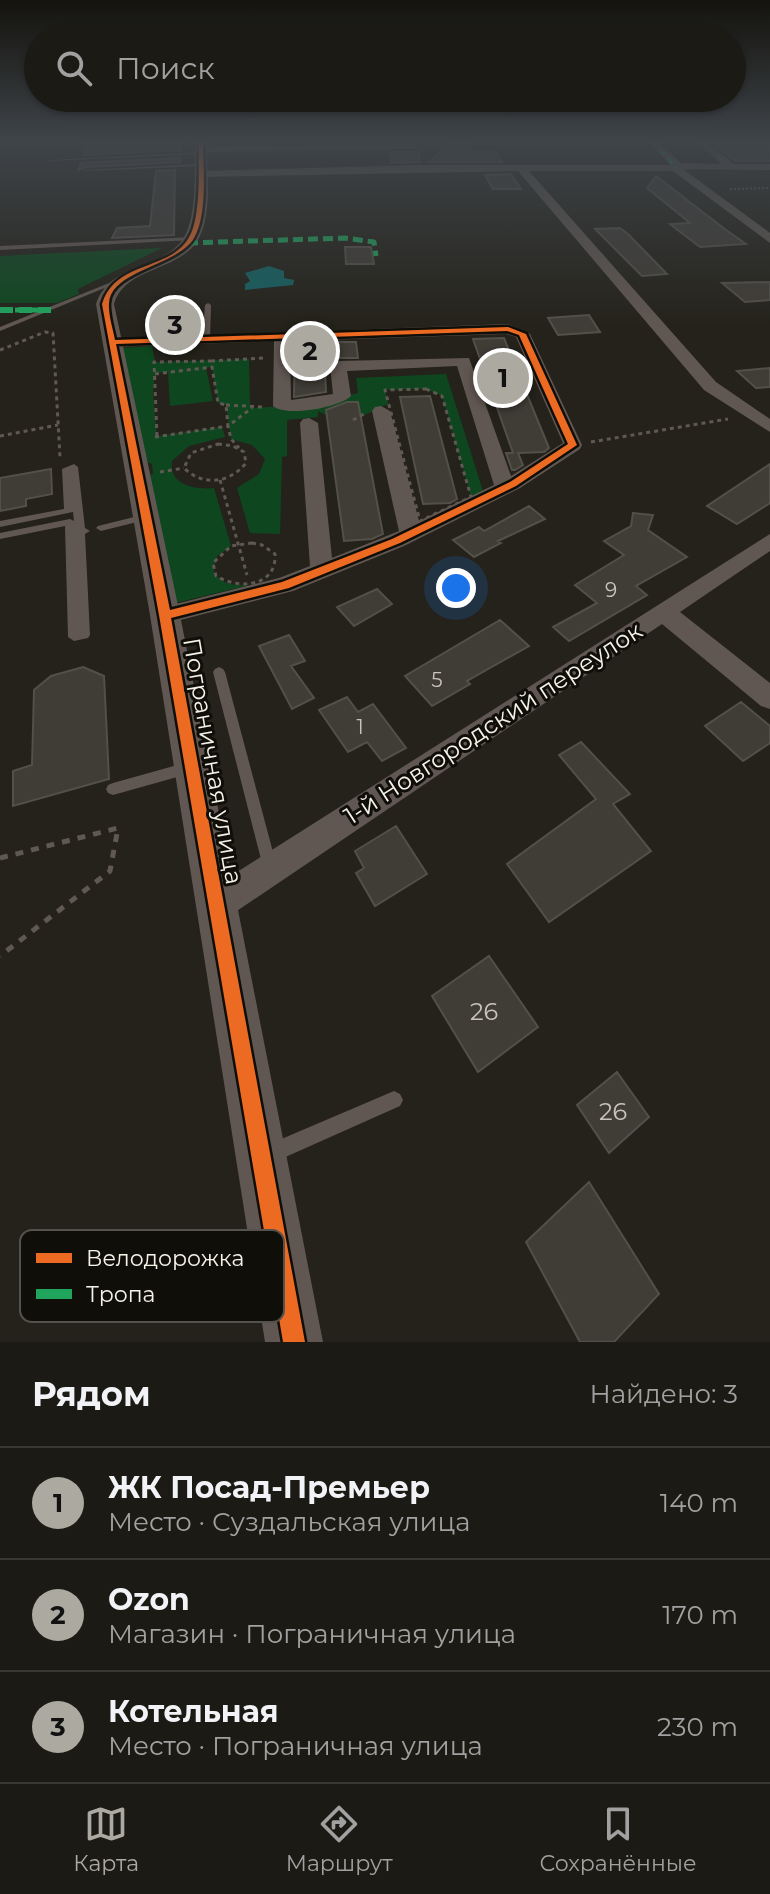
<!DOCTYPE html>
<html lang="ru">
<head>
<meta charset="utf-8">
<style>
  :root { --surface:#1b1a14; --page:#24231d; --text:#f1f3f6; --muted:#a0a1a0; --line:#393834; --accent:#aca9a0 }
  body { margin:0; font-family:Montserrat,sans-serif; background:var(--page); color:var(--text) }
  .you { position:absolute; left:456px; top:588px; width:28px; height:28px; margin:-20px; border:6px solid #fff; border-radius:50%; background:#1a73e8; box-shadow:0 0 0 12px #1a73e833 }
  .badge { display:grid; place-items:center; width:52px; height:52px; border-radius:50%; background:var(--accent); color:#111; font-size:26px; font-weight:700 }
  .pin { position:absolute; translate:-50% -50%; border:4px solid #fff; box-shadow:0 2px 8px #0006 }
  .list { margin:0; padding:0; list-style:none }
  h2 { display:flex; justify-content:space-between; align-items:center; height:104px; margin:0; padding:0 32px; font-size:34px }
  h2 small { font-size:26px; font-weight:400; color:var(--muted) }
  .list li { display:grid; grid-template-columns:52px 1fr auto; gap:24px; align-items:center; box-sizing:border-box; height:112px; padding:0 32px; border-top:2px solid var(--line) }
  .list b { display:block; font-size:30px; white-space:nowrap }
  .list p { margin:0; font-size:26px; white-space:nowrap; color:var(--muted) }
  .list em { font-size:26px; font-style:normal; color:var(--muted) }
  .icon { flex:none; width:44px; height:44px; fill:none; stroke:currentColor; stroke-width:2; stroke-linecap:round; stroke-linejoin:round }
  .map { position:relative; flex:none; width:770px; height:1342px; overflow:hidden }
  .search { position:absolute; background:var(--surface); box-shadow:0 2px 6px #0004; left:24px; right:24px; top:24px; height:88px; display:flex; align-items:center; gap:20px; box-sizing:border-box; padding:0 28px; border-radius:44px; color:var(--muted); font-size:30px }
  .sheet { height:440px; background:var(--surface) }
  nav { display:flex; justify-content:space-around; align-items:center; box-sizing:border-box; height:112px; border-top:2px solid var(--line); background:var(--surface); font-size:22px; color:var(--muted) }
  nav a { display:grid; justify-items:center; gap:4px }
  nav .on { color:var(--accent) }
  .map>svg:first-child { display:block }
  .green { fill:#0e471f }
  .water { fill:#156161 }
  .building { fill:#403c36; stroke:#534f49; stroke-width:2 }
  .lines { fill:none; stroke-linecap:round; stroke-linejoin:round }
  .path-far2 { stroke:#605852; stroke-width:2; stroke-dasharray:2 2; stroke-linecap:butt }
  .path-far1 { stroke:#605852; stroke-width:3; stroke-dasharray:4 4; stroke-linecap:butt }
  .path { stroke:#605852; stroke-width:5; stroke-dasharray:8 8; stroke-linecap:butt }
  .service { fill:#615752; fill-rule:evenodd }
  .minor { fill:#615752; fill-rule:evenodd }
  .tertiary { fill:#615752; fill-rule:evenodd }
  .quiet-far2 { stroke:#20a55d; stroke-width:4; stroke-dasharray:8 4; stroke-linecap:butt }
  .quiet-far1 { stroke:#20a55d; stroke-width:5; stroke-dasharray:10 5; stroke-linecap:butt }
  .quiet { stroke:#20a55d; stroke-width:6; stroke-dasharray:13 6; stroke-linecap:butt }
  .cycleway-casing { stroke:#100e08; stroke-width:5 }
  .cycleway { fill:#ed6a23; fill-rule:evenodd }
  .labels { text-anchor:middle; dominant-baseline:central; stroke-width:6; stroke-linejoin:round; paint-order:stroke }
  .number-label { font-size:20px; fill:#c8c4bc }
  .street-label { font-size:24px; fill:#f5f2e8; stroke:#100e08 }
  .near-number-label { font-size:24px; fill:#c8c4bc }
  .key { fill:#100e08; stroke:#55524b; stroke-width:2 }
  .key-label { font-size:22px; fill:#f5f2e8 }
</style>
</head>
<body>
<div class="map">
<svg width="770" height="1342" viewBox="0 0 770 1342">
  <rect width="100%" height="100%" fill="#24221a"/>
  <!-- green -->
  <path class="green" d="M162,248L78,289L79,294L57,303H0V256Z
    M152,346L155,362L249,359L250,407L252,408L317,404L358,393L356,378L446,374L483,491L471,497L442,396L426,389L385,390L388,404C358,417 350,428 318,411V417L287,420V456L282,457L280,534L250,533L237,488L259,474L265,459L252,445L231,439L226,405L218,403L212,367L206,368L213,401L170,406L168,372L155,373L153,393L157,436L222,427L225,437L189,446L172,461C168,485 195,490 214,488L231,546L217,556L213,569C220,585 235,586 250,585L175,603L149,477L153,473L152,464L147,462L121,348Z"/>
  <!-- water -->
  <path class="water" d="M269,266L284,271V278L294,280L293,285L245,290V284L250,281L245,273Z"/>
  <!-- building -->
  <path class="building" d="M88,140H180V150L83,155Z
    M454,140H468L474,152H495L502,162H478L476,157L478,162H429Z
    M708,140H770V161H735Z
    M390,152H418L420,162L391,163Z
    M180,158V162L87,167L78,170L81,163Z
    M175,170L174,235L112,238L117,228L150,226L156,171Z
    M511,174L521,189H493L485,175Z
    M656,176L726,230L746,244L700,247L670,224L690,223L647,188Z
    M620,228L628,234L667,274L642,276L595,229Z
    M345,247H371L374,264H346Z
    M770,282V300L745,302L722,283Z
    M187,314L184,333L163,334L167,315Z
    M589,315L600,332L558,335L548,318Z
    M504,338L549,448L544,452L518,453L523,465L515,470H512L506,453H513L473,339Z
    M337,342H356L358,358H338Z
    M324,344L326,392L294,397L295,345Z
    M770,368V387L756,388L737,371Z
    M430,396L457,499L450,503L423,504L400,397Z
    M347,402H358L383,534L372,539L344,541L326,410Z
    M770,464V503L737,524L707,506Z
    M51,469L52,494L26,499V506L0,511V478Z
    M529,506L545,519L498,541L501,543L474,557L453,540L479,527L484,531Z
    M633,513L653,515L648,530L687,557L636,586L647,595L569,641L553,627L597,603L575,585L624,555L604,541L631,526Z
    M377,589L392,604L354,626L337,607Z
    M500,620L529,646L467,681L470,684L432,706L405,676Z
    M289,635L305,661L291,666L314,698L292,709L259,646Z
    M83,667L104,676L109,779L13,806V771L32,765L34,690L51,676Z
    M347,697L358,712L373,704L406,748L382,761L367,742L348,752L319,710Z
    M741,702L770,726V743L743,761L705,726Z
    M581,742L630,794L613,804L651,851L549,922L507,864L596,799L559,755Z
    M396,826L427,874L375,906L356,873L364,868L355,851Z
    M489,956L538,1027L478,1072L432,996Z
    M617,1072L649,1117L609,1153L577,1105Z
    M589,1182L659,1294L614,1342H580L526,1242Z"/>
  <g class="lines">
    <!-- path-far2 -->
    <path class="path-far2" d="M730,189L770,188"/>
    <!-- path-far1 -->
    <path class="path-far1" d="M0,350L45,332L53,333L60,457
      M211,361L265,358
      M155,374L212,367
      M426,389L442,396L471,497L420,521L385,390Z
      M226,405L263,407
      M353,420L364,414
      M0,436L58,425
      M157,436L154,362L211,361L218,403L226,405L228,426L252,408
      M155,437L228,426L231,439L239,448
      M591,442L728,419
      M218,444L233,446L244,452L246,463C230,483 203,487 184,468L191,453Z
      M160,472L184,468
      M220,480L247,575
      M252,543L262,545L275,554C277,587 239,590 216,576L213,563L231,546Z"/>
    <!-- path -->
    <path class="path" d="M0,858L118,828L110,871L0,956"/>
    <!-- service -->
    <path class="service" d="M200,152L202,154L49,161L51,160Z
      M199,164L201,166L85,171L87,170Z
      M677,168H697L699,169L675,170Z
      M194,237L192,240L0,250V246Z
      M119,279L124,280L0,331V327Z
      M208,303L211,305L210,339L206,341L202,339L205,305Z
      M74,464L78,467L85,528L90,531L85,534L90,635L88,638L74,641L68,637L65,526L0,539V533L70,519L74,521L73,512L0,527V521L64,509L62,469Z
      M146,514L149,515V519L101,531L96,528L98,526Z
      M219,667L223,669L225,672L277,867L275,872L270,874L265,872L263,867L213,672L215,669Z
      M188,762L193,764L195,768L193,772L188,774L113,795L108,793L106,789L108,785L113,783Z
      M394,1091L400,1094L403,1100L400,1106L272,1163L265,1160L262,1153L265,1146Z"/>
    <!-- minor -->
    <path class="minor" d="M647,140H656L681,163L722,164L694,140H704L734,164H770V170L683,169L770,233V243L673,171H529L716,382L770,419V432L704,390L518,171L199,177L194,174L199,171L419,165H671Z
      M415,144L418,149L200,152L195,149L200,146Z
      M508,324L530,334L582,445L580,449L520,488L404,546L293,591L165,624L156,621L153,615L156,609L279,578L310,566L300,423L303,419L309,418L318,423L332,558L399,531L372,411L375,407L381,406L390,411L419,521L494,485L457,366L347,371L351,396C339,408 285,417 273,406L274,341L112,347L104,342L107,339ZM506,334L516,337L563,443L511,476L469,358L338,361L330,366L333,394L291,400L290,341Z
      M770,534V551L680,612L770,683V709L761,706L662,624L228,917L216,922L204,917L199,905L204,893Z"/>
    <!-- tertiary -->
    <path class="tertiary" d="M195,140H207C206,170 213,211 199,238C181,272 125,266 114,304L180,615L323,1342H265L150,615L96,304C110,262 161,271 183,239C198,217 194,166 195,140Z"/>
    <!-- quiet-far2 -->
    <path class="quiet-far2" d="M651,140L677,168"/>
    <!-- quiet-far1 -->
    <path class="quiet-far1" d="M188,243L345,238L374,242L376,256
      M0,310H51"/>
    <!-- quiet -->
    <path class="quiet" d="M0,310H51"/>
    <!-- cycleway casing -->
    <g class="cycleway-casing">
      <path id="cycleway" d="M199,140H203C203,168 208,214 194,238C178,266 111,270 109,303C108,314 113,329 115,340L508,327L526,334L577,445L516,486L400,543L289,588L171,618L305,1342H283L159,615L102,304C115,261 168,271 188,239C202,218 198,165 199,140ZM507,331L519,335L568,444L510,482L392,539L282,582L170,610L116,344Z"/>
    </g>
    <!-- cycleway -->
    <use href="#cycleway" class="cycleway"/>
  </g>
  <!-- sky -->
  <linearGradient id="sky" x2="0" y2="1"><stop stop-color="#14130e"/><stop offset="0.43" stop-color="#3f4449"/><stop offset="1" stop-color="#3f4449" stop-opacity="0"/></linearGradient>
  <rect width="770" height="327" fill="url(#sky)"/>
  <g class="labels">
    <!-- number labels -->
    <g class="number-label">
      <text x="611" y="590">9</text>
      <text x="437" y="680">5</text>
      <text x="360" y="727">1</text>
    </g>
    <!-- street labels -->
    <g class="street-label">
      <text transform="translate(493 723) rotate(-33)">1-й Новгородский переулок</text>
      <text transform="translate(213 761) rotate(80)">Пограничная улица</text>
    </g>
    <!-- near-number labels -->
    <g class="near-number-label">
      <text x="484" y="1011">26</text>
      <text x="613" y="1111">26</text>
    </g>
  </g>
  <!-- legend -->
  <rect x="20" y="1230" width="264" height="92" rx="12" class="key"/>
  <rect x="36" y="1253" width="36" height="10" fill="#ed6a23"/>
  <rect x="36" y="1289" width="36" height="10" fill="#20a55d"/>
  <g class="key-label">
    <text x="86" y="1266">Велодорожка</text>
    <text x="86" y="1302">Тропа</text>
  </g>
</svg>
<div class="you"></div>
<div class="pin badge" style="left:503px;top:378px">1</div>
<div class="pin badge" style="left:310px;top:351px">2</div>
<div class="pin badge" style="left:175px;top:325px">3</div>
<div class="search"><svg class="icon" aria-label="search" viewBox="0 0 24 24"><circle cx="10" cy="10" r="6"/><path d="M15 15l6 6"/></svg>Поиск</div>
</div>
<section class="sheet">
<h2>Рядом<small>Найдено: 3</small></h2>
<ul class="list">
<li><span class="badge">1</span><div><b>ЖК Посад-Премьер</b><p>Место · Суздальская улица</p></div><em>140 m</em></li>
<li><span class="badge">2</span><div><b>Ozon</b><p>Магазин · Пограничная улица</p></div><em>170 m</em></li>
<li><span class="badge">3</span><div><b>Котельная</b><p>Место · Пограничная улица</p></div><em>230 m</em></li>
</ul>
</section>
<nav>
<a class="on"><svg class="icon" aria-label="map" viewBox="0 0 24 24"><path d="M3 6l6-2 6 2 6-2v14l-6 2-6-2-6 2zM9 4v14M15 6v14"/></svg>Карта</a>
<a><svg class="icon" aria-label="directions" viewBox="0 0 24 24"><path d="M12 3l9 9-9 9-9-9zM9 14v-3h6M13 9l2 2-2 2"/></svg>Маршрут</a>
<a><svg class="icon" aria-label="saved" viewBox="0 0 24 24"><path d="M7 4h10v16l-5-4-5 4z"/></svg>Сохранённые</a>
</nav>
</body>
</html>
